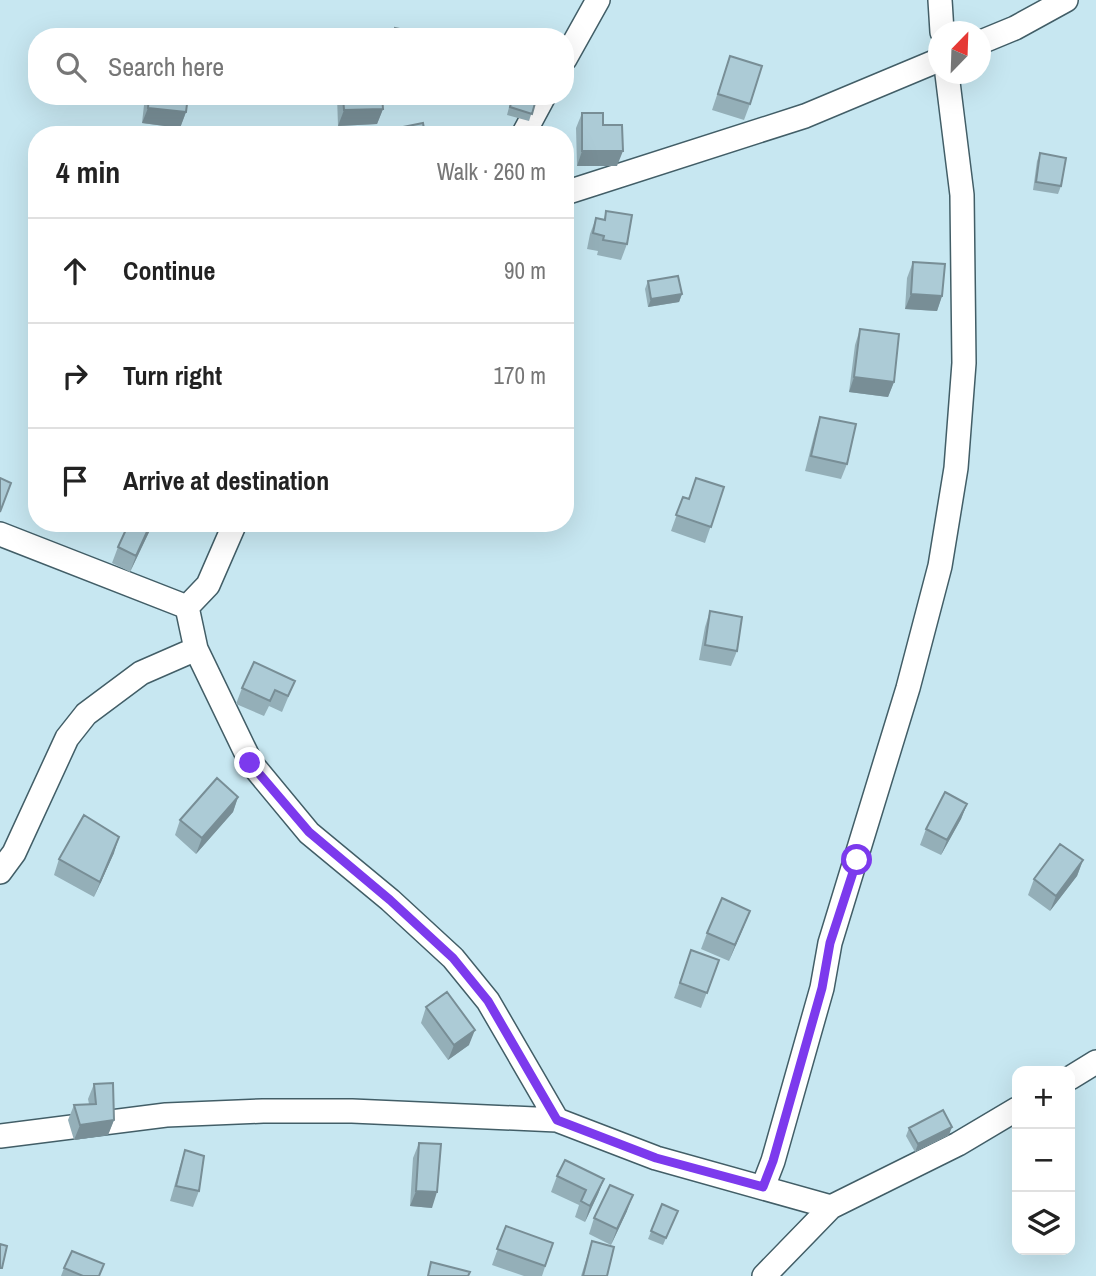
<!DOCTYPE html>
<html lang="en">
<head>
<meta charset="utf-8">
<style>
  :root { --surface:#fff; --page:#f6f6f6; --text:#222; --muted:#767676; --line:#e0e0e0 }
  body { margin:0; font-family:"Archivo Narrow",sans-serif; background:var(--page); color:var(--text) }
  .controls { position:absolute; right:21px; bottom:21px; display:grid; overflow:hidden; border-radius:14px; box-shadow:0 7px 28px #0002 }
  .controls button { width:63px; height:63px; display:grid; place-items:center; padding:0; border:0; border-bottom:2px solid var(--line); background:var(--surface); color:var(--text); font:35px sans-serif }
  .compass { position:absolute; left:928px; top:21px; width:63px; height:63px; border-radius:50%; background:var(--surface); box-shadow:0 7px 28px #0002; rotate:23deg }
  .stop { position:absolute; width:21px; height:21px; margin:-16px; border:5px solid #7c3aed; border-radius:50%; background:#fff }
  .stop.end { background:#7c3aed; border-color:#fff; box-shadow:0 2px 7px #0008 }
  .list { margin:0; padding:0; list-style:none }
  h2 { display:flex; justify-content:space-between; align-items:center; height:91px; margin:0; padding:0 28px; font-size:30px }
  h2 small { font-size:23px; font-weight:400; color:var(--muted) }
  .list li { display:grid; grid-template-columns:46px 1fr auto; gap:21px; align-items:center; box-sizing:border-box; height:105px; padding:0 28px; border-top:2px solid var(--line) }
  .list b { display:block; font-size:26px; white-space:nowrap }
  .list em { font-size:23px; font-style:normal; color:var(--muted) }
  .icon { flex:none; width:38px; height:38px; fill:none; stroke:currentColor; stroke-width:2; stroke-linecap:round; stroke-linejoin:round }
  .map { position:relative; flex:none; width:1096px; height:1276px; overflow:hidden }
  .search { position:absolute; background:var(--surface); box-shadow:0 7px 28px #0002; left:28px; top:28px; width:546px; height:77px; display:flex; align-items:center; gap:18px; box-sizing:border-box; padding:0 24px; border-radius:28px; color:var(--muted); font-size:26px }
  .panel { position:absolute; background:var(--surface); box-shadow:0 7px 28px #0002; left:28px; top:126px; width:546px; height:406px; border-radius:28px }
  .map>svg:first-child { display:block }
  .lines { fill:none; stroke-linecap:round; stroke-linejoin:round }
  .street-casing { stroke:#425e67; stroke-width:26 }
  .street { stroke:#fff; stroke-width:23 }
  .wall { fill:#94afb8 }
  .shaded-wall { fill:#788e96 }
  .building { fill:#accbd6; stroke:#788e96; stroke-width:2 }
  .route { stroke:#7c3aed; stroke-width:9 }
</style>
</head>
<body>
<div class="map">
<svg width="1096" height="1276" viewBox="0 0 1096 1276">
  <rect width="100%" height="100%" fill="#c7e7f1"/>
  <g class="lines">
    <!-- street casing -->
    <g class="street-casing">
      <path id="street" d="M940,0L942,32
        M981,42L1015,28L1066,0
        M565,59L598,0
        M523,135L544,96
        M565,193L805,116L939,60
        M0,534L187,607
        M187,607L196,649L251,763L309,833L390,900L453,958L488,1001L557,1120
        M187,607L208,585L235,523
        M0,872L14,853L67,738L86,714L141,673L196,649
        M1070,1078L1096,1062
        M0,1136L166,1115L263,1111H352L557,1120L656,1158L831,1207
        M763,1187L773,1161L822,988L830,943L908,688L940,566L956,468L964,363L962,195L947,74
        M764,1276L831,1207L958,1144L1017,1109"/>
    </g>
    <!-- street -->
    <use href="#street" class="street"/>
  </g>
  <!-- wall -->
  <path class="wall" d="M730,56L750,104L744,120L712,110Z
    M145,96H188L186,112L180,128L142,123Z
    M337,96H382L383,109L377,124L338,126Z
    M512,96H537L529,121L507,115Z
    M582,113L603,125L617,166H577L576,128Z
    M1040,153L1061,186L1058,194L1033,190L1037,161Z
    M606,211L627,244L621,260L597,255L598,251L587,249L590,234L596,218L604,219Z
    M913,262L942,296L937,311L905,309L907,278Z
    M648,281L682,294L679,302L648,307L645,289Z
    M860,329L894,382L888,397L849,392L855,345Z
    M820,417L847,464L841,479L805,471L815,432Z
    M724,487L705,543L671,531L683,497L689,499Z
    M150,530L130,572L112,563L118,547Z
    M710,611L737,651L731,666L699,660L705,627Z
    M295,681L282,712L269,706L264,716L236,704L242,688Z
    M238,797L233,812L196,854L175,835L180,820Z
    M967,804L961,819L941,855L920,845L926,829Z
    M114,853L94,897L54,875L59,859Z
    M1083,860L1077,876L1050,911L1028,895L1034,879Z
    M744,926L729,961L701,949L707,933Z
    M691,950L719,960L701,1008L674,998Z
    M426,1007L469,1045L448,1060L421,1023Z
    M94,1084L114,1120L108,1135L74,1140L68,1120L74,1105L89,1104L88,1099Z
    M909,1128L949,1135L915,1152L906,1136Z
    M419,1143L432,1208L410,1206L413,1158Z
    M185,1150L199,1191L193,1207L170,1201L180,1166Z
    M557,1176L604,1179L598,1194L585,1222L575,1217L579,1205L551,1192Z
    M662,1204L678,1211L663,1245L648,1239Z
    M627,1211L611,1245L589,1234L594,1218Z
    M506,1226L553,1243L542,1276H524L492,1265Z
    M592,1241L607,1276H581Z
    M64,1268L100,1276H61Z"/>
  <!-- shaded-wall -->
  <path class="shaded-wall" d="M148,108L186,112L180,128L142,123Z
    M383,109L377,124L338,126L344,110Z
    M582,151H623L617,166H577Z
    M682,294L679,302L648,307L651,299Z
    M911,294L942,296L937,311L905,309Z
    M854,377L894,382L888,397L849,392Z
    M151,523H152L150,530L130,572L136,556Z
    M238,797L233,812L196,854L202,838Z
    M967,804L961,819L941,855L947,840Z
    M119,837L114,853L94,897L100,882Z
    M1083,860L1077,876L1050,911L1056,896Z
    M750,911L744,926L729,961L735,945Z
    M475,1030L469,1045L448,1060L454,1045Z
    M114,1120L108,1135L74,1140L80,1125Z
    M952,1127L949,1135L915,1152L918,1144Z
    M604,1179L598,1194L585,1222L590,1206Z
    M416,1191L437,1192L432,1208L410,1206Z
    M633,1195L627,1211L611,1245L617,1229Z"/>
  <!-- building -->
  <path class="building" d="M395,28L419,33L418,37H393Z
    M730,56L762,66L750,104L718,94Z
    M149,96H188L186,112L148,108Z
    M343,96H382L383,109L344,110Z
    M513,96H537L532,114L510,107Z
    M582,113H603V125H622L623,151H582Z
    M423,123L425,135H389L388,130Z
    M1040,153L1066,158L1061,186L1036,182Z
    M606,211L632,215L627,244L603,240L604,236L593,233L596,218L605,220Z
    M913,262L945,264L942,296L911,294Z
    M678,276L682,294L651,299L648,281Z
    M860,329L899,334L894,382L854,377Z
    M820,417L856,424L847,464L811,456Z
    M0,478L11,483L0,512Z
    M696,478L724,487L711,527L676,515L683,497L689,499Z
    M129,523H151L136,556L118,547Z
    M710,611L742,617L737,651L705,645Z
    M254,662L295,681L288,696L275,690L270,701L242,688Z
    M217,778L238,797L202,838L180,820Z
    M945,792L967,804L947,840L926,829Z
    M84,815L119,837L100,882L59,859Z
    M1060,844L1083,860L1056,896L1034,879Z
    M722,898L750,911L735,945L707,933Z
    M691,950L719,960L707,993L680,983Z
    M447,992L475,1030L454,1045L426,1007Z
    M113,1083L114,1120L80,1125L74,1105L96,1104L94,1084Z
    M943,1110L952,1127L918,1144L909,1128Z
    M419,1143L441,1144L437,1192L416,1191Z
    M185,1150L204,1156L199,1191L176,1186Z
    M565,1160L604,1179L590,1206L581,1201L586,1190L557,1176Z
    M610,1185L633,1195L617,1229L594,1218Z
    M662,1204L678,1211L666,1238L651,1231Z
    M506,1226L553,1243L545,1266L497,1249Z
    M592,1241L614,1247L607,1276H583Z
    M0,1244L7,1246L2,1268H0Z
    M72,1251L104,1264L99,1276H83L64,1268Z
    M431,1262L470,1272L468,1276H428Z"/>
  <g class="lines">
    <!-- route -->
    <path class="route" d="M250,763L309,832L390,900L453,958L488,1001L557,1120L656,1158L763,1187L773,1161L822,988L830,943L857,860"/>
  </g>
</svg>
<div class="controls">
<button>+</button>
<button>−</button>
<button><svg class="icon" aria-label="layers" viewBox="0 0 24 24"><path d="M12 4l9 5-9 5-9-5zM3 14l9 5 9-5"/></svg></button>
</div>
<svg class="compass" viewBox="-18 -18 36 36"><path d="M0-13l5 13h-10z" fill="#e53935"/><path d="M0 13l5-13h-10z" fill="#767676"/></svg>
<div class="stop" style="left:857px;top:860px"></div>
<div class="stop end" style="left:250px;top:763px"></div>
<div class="search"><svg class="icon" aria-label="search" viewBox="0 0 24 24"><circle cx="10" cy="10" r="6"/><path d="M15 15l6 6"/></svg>Search here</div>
<section class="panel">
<h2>4 min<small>Walk · 260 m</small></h2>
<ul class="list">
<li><svg class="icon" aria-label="ahead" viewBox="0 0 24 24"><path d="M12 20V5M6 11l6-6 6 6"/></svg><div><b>Continue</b></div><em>90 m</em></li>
<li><svg class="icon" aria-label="right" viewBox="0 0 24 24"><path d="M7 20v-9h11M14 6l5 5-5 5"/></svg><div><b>Turn right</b></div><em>170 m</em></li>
<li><svg class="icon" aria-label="arrive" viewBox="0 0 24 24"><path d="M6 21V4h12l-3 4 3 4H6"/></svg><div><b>Arrive at destination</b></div></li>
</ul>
</section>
</div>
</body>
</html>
